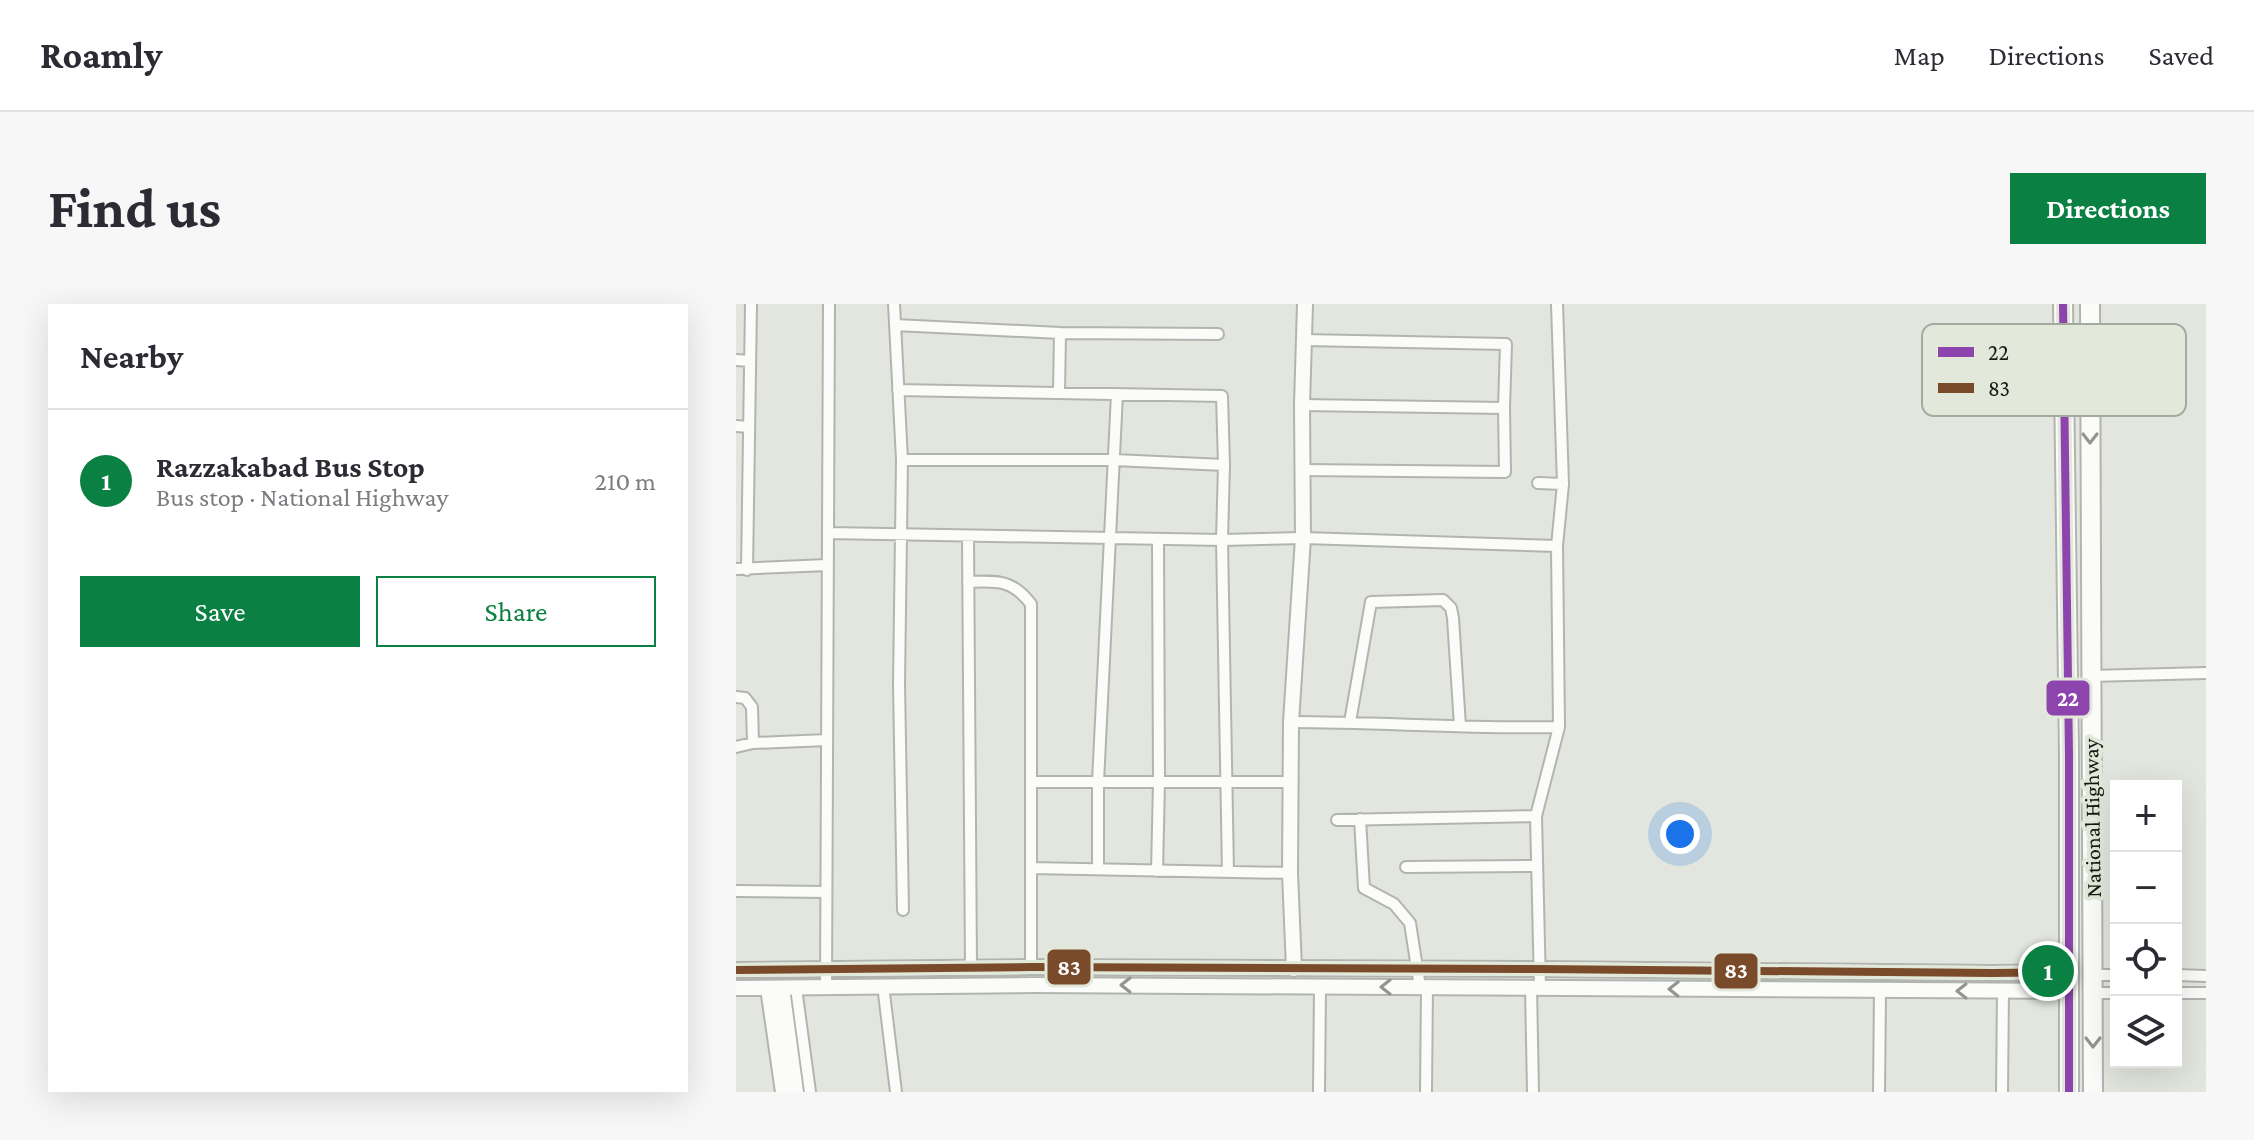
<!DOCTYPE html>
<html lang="en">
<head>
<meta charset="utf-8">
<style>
  :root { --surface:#fff; --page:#f7f7f7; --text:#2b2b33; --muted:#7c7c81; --line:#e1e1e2; --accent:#0b8043 }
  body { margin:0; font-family:"Crimson Pro",serif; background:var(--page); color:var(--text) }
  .controls { position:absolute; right:24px; bottom:24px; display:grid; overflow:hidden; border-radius:0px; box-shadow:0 8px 32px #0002 }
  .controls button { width:72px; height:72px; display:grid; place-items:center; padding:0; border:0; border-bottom:2px solid var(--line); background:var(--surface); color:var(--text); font:40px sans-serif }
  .you { position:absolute; left:944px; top:530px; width:28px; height:28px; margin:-20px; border:6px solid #fff; border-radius:50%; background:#1a73e8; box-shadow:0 0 0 12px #1a73e833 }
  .badge { display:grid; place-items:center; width:52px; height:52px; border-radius:50%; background:var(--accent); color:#fff; font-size:26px; font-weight:700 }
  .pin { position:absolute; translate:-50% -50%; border:4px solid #fff; box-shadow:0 2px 8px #0006 }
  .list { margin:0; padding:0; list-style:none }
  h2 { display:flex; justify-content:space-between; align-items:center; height:104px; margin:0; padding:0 32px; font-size:34px }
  h2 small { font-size:26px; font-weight:400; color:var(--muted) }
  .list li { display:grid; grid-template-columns:52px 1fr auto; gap:24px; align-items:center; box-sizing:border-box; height:144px; padding:0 32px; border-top:2px solid var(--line) }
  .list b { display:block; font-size:30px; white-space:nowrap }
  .list p { margin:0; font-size:26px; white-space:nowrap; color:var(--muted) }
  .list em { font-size:26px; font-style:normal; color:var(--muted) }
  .actions { display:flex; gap:16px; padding:24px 32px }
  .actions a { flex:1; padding:18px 0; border:2px solid var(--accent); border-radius:0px; text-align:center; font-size:28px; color:var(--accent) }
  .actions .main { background:var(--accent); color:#fff }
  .icon { flex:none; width:44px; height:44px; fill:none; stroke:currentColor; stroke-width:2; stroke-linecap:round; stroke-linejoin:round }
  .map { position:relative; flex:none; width:1470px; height:788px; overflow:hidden; border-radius:0px }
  header { display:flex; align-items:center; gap:48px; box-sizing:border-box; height:112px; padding:0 40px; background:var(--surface); border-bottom:2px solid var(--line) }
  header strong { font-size:38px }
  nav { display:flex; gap:44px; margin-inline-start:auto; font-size:28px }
  .intro { display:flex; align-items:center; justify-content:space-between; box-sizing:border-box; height:192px; padding:0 48px }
  h1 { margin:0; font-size:56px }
  .button { padding:20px 36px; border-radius:0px; background:var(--accent); color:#fff; font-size:28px; font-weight:700 }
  main { display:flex; gap:48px; padding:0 48px }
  aside { flex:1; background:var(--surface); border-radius:0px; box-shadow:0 8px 32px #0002 }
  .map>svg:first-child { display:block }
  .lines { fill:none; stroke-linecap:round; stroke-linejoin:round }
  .street-casing { stroke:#b2b5af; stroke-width:14 }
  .secondary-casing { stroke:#b2b5af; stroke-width:18 }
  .highway-casing { stroke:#b2b5af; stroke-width:22 }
  .street { stroke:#fbfbfa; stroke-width:10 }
  .secondary { stroke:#fbfbfa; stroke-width:14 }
  .highway { stroke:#fbfbfa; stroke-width:18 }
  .bus-1-casing { stroke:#e2e9da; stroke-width:14 }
  .bus-2-casing { stroke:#e2e9da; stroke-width:14 }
  .bus-1 { stroke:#8e44ad; stroke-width:8 }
  .bus-2 { stroke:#7a4b2a; stroke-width:8 }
  .oneway { stroke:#949592 }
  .labels { text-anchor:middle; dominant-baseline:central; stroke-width:8; stroke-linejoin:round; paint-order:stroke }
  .street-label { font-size:22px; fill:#151813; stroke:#e2e9da }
  .key { fill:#e2e9da; stroke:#a4aa9e; stroke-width:2 }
  .key-label { font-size:22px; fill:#151813 }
  .line-badge { stroke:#e2e9da; stroke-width:3 }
  .badge-label { font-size:22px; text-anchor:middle; font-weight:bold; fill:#fff }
</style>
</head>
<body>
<header>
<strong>Roamly</strong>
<nav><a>Map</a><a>Directions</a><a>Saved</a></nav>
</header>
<div class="intro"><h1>Find us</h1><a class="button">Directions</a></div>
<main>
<aside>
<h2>Nearby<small></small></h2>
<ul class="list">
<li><span class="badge">1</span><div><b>Razzakabad Bus Stop</b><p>Bus stop · National Highway</p></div><em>210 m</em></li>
</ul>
<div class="actions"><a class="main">Save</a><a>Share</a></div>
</aside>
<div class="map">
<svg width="1470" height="788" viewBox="0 0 1470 788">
  <rect width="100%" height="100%" fill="#e2e6de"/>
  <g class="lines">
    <!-- street casing -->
    <g class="street-casing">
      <path id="street" d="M158,0L166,156L163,381L167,606
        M159,21L324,29L482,30
        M568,36L770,40L768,104
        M0,56L14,57
        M162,86L486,92L488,161L486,236L492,568
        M323,89L324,29
        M566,101L768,104L769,168L566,166
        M0,122L13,123
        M166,156H378L488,161
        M802,179L827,180
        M92,229L486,236L567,234L821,242
        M232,232L235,663
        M0,265L91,261
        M11,266L15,0
        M232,278C261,277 276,275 295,300V663
        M1354,372L1470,369
        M0,393L9,394L16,403L17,439
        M555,418C644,418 733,425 823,423
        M614,418L635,298L707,296L715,304L717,314L724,422
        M0,443L17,439L91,436
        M296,478H555
        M624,515L628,584L658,600L674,619L684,683
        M601,516L800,512
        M670,563L801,562
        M295,564L554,569
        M362,565V478L381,90
        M421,567L423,478L422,235
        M0,587L90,588
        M1357,671H1380
        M1440,671L1470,672
        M147,681L160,788
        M795,683L797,788
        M804,683L800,512L823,423L821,242L827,180L821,0
        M60,684L74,788
        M90,684L93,0
        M1357,689H1380
        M1440,689H1470
        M583,788L584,683
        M690,788L691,683
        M1143,788L1144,687
        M1266,788L1267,687"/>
    </g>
    <!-- secondary casing -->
    <g class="secondary-casing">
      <path id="secondary" d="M558,665L554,569L555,418L567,234L566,101L569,0
        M0,666L295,663L803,665L1256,669L1333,668
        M0,684L297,681L1332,687
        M32,684L47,788
        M46,684L60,788"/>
    </g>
    <!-- highway casing -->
    <g class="highway-casing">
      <path id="highway" d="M1327,0L1333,452V788
        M1354,0L1357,788"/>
    </g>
    <!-- street -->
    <use href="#street" class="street"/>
    <!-- secondary -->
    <use href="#secondary" class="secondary"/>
    <!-- highway -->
    <use href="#highway" class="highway"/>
    <!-- bus-1 casing -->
    <g class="bus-1-casing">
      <path id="bus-1" d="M1327,0L1333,452V788"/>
    </g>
    <!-- bus-2 casing -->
    <g class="bus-2-casing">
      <path id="bus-2" d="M0,666L295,663L803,665L1256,669L1333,668"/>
    </g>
    <!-- bus-1 -->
    <use href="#bus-1" class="bus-1"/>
    <!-- bus-2 -->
    <use href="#bus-2" class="bus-2"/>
  </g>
  <!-- one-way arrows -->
  <defs><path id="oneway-chevron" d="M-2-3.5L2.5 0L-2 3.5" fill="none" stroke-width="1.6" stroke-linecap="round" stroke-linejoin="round" transform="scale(2)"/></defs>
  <g class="oneway">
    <use href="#oneway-chevron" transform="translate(1354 134) rotate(90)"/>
    <use href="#oneway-chevron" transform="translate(390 681) rotate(-180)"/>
    <use href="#oneway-chevron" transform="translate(650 683) rotate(-180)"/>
    <use href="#oneway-chevron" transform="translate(938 685) rotate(-179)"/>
    <use href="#oneway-chevron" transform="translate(1226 687) rotate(-180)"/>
    <use href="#oneway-chevron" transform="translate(1357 738) rotate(90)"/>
  </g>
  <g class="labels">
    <!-- street labels -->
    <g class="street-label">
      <text transform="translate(1356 514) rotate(-91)">National Highway</text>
    </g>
  </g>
  <!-- legend -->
  <rect x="1186" y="20" width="264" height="92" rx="12" class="key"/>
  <rect x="1202" y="43" width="36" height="10" fill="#8e44ad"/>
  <rect x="1202" y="79" width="36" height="10" fill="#7a4b2a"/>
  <g class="key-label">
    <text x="1252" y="56">22</text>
    <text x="1252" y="92">83</text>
  </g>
  <g class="line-badge">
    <rect x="1309" y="375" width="46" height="38" rx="8" fill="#8e44ad"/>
    <rect x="310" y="644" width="46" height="38" rx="8" fill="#7a4b2a"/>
    <rect x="977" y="648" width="46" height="38" rx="8" fill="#7a4b2a"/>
  </g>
  <g class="badge-label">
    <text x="1332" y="402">22</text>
    <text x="333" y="671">83</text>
    <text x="1000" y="674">83</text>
  </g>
</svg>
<div class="controls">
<button>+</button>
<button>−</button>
<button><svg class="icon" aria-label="locate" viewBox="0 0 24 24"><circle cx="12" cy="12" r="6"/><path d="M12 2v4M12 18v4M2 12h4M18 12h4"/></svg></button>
<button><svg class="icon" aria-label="layers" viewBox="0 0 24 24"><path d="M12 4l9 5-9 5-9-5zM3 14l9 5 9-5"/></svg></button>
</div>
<div class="you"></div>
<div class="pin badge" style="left:1312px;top:667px">1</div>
</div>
</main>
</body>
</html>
